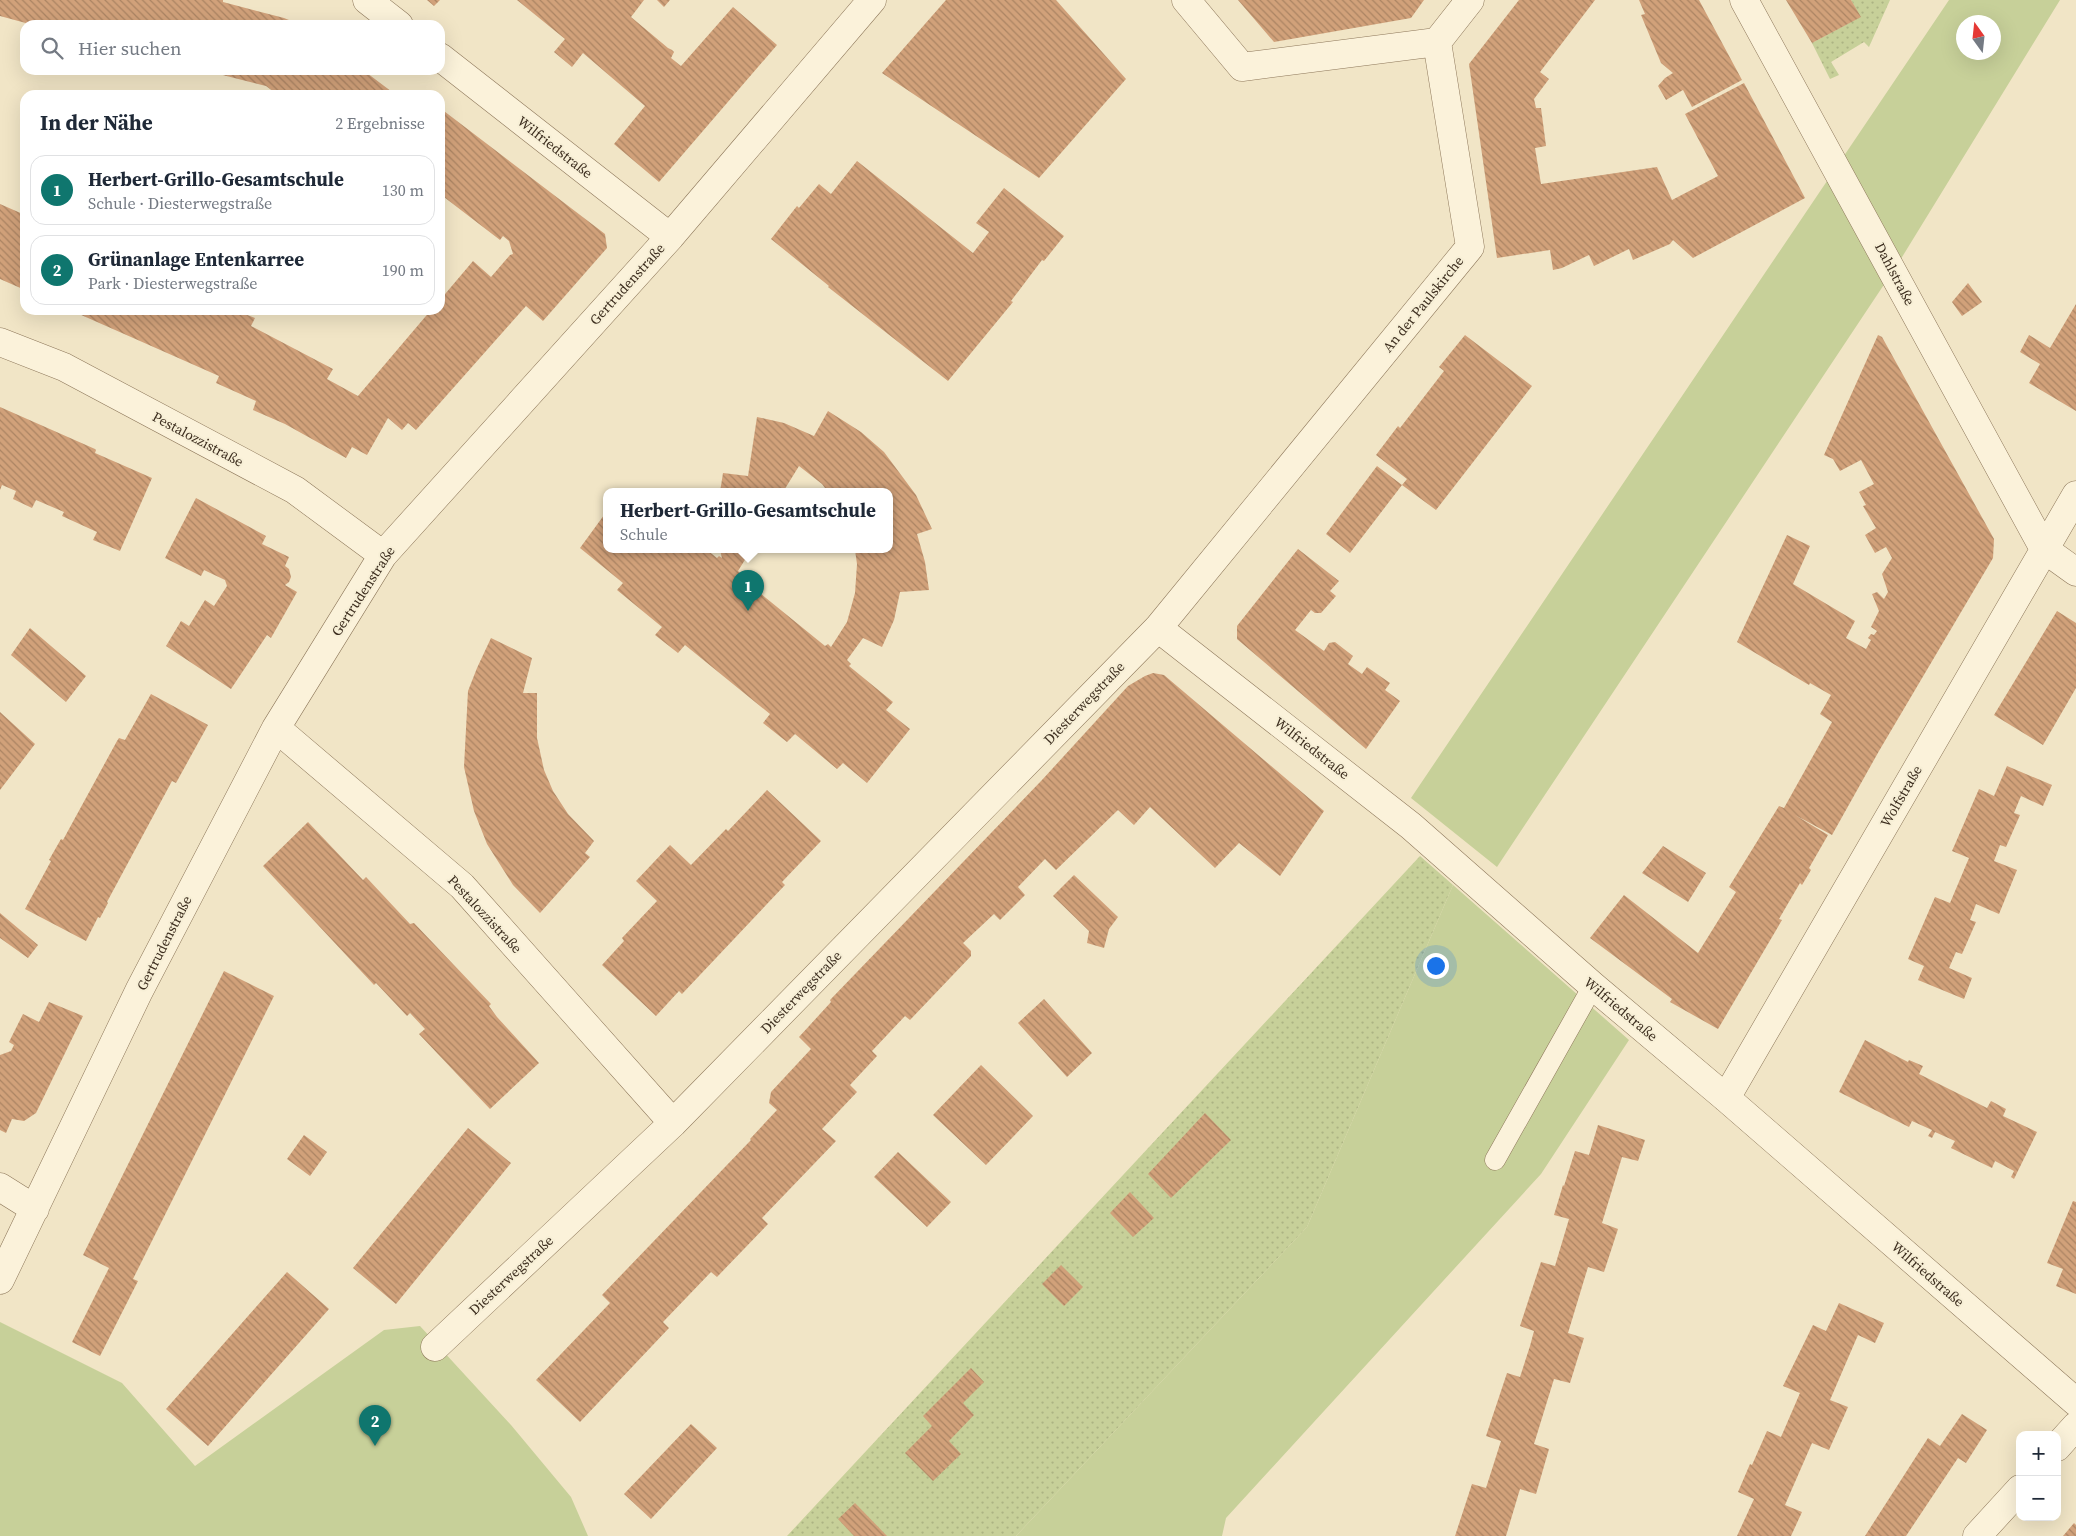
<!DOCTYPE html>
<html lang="de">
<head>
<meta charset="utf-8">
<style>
  :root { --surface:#fff; --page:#f6f6f7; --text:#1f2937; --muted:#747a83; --line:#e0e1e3; --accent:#0f766e }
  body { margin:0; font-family:"Source Serif 4",serif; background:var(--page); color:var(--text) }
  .controls { position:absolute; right:15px; bottom:15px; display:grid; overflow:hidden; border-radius:10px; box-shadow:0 5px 20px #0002 }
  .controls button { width:45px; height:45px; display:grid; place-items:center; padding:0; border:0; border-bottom:1px solid var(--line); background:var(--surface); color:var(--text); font:25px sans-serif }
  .compass { position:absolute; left:1956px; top:15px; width:45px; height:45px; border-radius:50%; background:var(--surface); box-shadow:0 5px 20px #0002; rotate:345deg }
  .you { position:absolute; left:1435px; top:965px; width:18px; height:18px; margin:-12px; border:4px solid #fff; border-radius:50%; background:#1a73e8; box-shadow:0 0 0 8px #1a73e833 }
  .badge { display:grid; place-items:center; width:32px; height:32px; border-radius:50%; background:var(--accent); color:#fff; font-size:16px; font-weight:700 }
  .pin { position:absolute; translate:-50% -41px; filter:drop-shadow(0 1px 2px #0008) }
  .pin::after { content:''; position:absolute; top:26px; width:18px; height:15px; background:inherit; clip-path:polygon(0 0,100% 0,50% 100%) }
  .popup { position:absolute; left:603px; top:488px; width:290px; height:65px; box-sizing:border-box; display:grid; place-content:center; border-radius:10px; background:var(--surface); filter:drop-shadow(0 1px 4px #0005); font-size:16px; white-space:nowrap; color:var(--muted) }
  .popup b { font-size:19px; color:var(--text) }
  .popup::after { content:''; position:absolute; left:50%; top:100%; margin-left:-10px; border:10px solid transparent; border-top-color:var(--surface) }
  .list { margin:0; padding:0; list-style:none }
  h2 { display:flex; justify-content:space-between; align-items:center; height:65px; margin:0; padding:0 20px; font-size:21px }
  h2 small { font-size:16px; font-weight:400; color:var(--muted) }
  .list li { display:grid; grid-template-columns:32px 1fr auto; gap:15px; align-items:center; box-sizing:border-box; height:70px; margin:0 10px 10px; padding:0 10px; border:1px solid var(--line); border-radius:15px }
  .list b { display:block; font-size:19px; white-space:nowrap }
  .list p { margin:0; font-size:16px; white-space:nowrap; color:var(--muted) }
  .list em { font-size:16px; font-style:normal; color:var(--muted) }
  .icon { flex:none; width:28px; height:28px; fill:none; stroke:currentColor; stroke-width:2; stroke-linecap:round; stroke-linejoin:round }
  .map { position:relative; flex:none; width:2076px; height:1536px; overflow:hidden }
  .search { position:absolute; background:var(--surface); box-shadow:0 5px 20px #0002; left:20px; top:20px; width:425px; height:55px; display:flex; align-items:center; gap:12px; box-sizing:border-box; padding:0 18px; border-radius:15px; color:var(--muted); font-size:19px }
  .panel { position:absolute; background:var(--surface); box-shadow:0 5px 20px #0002; left:20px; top:90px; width:425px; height:225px; border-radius:15px }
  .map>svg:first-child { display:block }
  .grass { fill:url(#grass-dots) }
  .park { fill:#c7d099; fill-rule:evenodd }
  .building { fill:url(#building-back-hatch) }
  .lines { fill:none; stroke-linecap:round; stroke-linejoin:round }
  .lane-casing { stroke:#8d775a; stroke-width:21 }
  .street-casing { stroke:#8d775a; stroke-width:29 }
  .lane { stroke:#fbf2da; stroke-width:20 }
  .street { stroke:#fbf2da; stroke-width:28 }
  .labels { text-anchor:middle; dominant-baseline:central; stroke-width:4; stroke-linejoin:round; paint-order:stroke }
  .street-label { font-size:14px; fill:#3d2e1f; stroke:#f7efd6 }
</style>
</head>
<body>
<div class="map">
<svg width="2076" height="1536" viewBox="0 0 2076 1536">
  <defs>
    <pattern id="grass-dots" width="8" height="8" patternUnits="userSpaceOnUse" patternTransform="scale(1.25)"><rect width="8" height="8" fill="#c7d099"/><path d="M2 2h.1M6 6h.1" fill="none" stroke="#acb383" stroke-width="1.8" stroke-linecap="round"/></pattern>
    <pattern id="building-back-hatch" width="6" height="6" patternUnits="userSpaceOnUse" patternTransform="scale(1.25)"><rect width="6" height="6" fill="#d1a17a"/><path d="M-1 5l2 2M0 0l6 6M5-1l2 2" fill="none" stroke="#ab8463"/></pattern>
  </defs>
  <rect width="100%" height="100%" fill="#f1e5c6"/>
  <!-- grass -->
  <path class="grass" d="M1851,0H1890L1869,47L1864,42L1831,62L1839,75L1830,79L1812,43L1860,17Z
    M1420,856L1453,885L1307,1227L1016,1536H787Z"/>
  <!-- park -->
  <path class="park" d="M1949,0H2060L1899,262L1497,867L1411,798ZM1964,22H1994V52H1964Z
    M1453,885L1629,1040L1541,1174L1226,1518L1222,1536H1016L1307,1227Z
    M0,1322L122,1383L195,1466L384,1330L420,1326L511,1425L571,1497L588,1536H0Z"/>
  <!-- building -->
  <path class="building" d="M0,0H223V2L284,18L301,25H33L0,16Z
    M427,0H440L434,6Z
    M517,0H644L631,17L668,48L672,50L674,52L671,58L681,66L733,7L777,45L659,182L614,144L645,106L583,53L572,67L554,52L565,39Z
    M657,0H670L664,7Z
    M946,0H1056L1126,79L1039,178L882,73Z
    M1238,0H1424L1411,18L1274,42Z
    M1519,0H1595L1540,72L1549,79L1534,99L1536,108H1541L1546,146L1535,148L1541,184L1657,167L1672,200L1718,176L1685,114L1744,83L1805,198L1693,258L1673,240L1670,244L1633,260L1629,249L1594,266L1589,255L1562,268L1553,270L1550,250L1497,258L1469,64Z
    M1639,0H1699L1742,80L1692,107L1683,90L1666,100L1658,86L1665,78L1673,73L1661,63L1641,15L1645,14Z
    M1786,0H1851L1861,17L1812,43Z
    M363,70L396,95H278L266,86L207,71Z
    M440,108L605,234L607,248L543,321L526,306L416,430L408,423L402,430L388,418L367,455L352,447L346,458L285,424L253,410L256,401L216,383L219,376L70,310H235L255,318L251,326L333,369L327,379L358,396L431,310H440V300L473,261L491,277L510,255L513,254L509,241L503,236L500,240L440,194Z
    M857,161L973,253L989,232L976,223L1004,188L1064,236L1044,261L1042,260L1011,301L1013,302L948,381L828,287L829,286L771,239L797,206L799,208L819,184L831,194Z
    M0,204L25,215V290L0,279Z
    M1968,283L1982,302L1962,316L1952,302Z
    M2076,304V411L2029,383L2040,364L2020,352L2029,335L2050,348Z
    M1465,335L1532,386L1436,510L1402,485L1407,479L1376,455L1398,426L1400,428L1444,371L1439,367Z
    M1878,335L1882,337L1994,539L1993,558L1879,751L1832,835L1795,815L1828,835L1809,868L1811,870L1802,885L1800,883L1779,919L1782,920L1718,1029L1670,1002L1672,999L1590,938L1624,895L1698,953L1736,892L1729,887L1779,806L1784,808L1832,722L1820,714L1831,695L1810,683L1809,685L1737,642L1787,535L1810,546L1793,584L1855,621L1846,638L1866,649L1871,640L1868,638L1871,634L1874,635L1877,631L1871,627L1879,611L1872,594L1877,592L1884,599L1888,592L1882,574L1892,558L1886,547L1875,553L1865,535L1876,528L1863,506L1866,505L1859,492L1874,484L1861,460L1840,471L1833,459L1824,455Z
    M0,407L95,449L96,450L95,453L152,478L120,551L93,540L97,532L62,516L64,512L36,500L32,508L13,499L16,491L2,485L0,490Z
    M828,411L861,432L884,452L916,495L932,529L917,534L925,562L929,590L900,592L894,620L882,647L863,638L847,660L851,664L849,666L893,702L886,710L910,729L867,783L843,763L837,769L795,734L787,742L763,723L770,714L685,645L678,653L655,635L662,627L617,590L623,583L580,548L607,511V550H707L717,558L719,556L722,558L720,550H751L738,571L741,574L739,576L825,646L828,644L831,647L847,622L855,593L857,564L855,550H889V492H828L822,484L799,466L783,492H720L723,473L748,476L757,417L784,423L814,436Z
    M1377,466L1402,485L1350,553L1326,534Z
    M196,498L266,536L262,544L289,557L285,566L289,569L291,577L289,582L285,585L297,592L271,638L267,635L231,689L166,646L181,621L189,626L205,600L214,606L227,586L225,580L204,570L201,576L165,558Z
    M1298,549L1339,581L1330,591L1336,596L1321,613H1315L1311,610L1295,630L1324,651L1329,643L1335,642L1353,656L1348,664L1362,674L1367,667L1390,683L1385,690L1400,701L1366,749L1237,639V626Z
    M2057,611L2076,623V688L2043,745L1994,715Z
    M30,628L86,676L66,702L11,655Z
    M491,638L532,658L523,693H537V738L544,770L553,791L568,814L594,841L585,853L590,857L540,913L513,885L487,844L474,811L464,767L468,691L477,668Z
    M1153,673L1164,675L1324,811L1280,876L1239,843L1215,868L1150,807L1134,825L1118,810L1056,870L1045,859L1018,887L1025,895L1000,920L994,914L963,943L971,951V956L910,1020L905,1016L872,1051L877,1056L850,1085L857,1092L822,1129L836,1141L762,1218L768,1224L717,1277L711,1272L663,1322L669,1328L580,1422L536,1380L610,1303L602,1295L751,1140L750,1139L777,1110L769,1103L771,1092L811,1049L799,1037L831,1002L830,1000L1042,780L1128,686L1145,676Z
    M151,694L208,725L176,783L172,781L107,902L108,903L100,918L98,917L86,941L25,909L51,861L49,860L61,839L63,840L117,741L119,738L125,740Z
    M0,712L35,744L0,790Z
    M2007,766L2052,785L2043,806L2021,796L2014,813L2020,815L2006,847L2000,845L1994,861L2017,870L1999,914L1976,904L1970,920L1976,922L1962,954L1956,952L1949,968L1972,978L1964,999L1918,980L1924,966L1908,959L1935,897L1950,903L1969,858L1952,851L1979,789L1994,796Z
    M767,790L821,841L782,882L785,885L682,994L679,991L656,1016L602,965L624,941L622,938L657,901L636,881L670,845L691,865L726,829L728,831Z
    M308,822L363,880L366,877L410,924L414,923L491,1004L489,1006L497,1017L539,1063L490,1109L419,1034L425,1029L410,1013L407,1016L376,983L374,985L263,866Z
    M1663,846L1706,873L1688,902L1642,873Z
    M1074,875L1118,917L1109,929L1104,948L1087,943L1089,931L1053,896Z
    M0,913L38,945L28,958L0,938Z
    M224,971L274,996L133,1279L138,1281L100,1356L72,1342L109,1268L83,1255Z
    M1044,999L1092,1053L1067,1077L1018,1023Z
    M49,1002L83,1016L36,1113L24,1121L12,1119L6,1133L0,1130V1055L11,1051L14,1045L9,1042L23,1014L39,1022Z
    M1865,1040L1908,1062L1909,1060L1923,1066L1919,1074L1987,1108L1991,1101L2006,1109L2003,1116L2037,1132L2014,1179L2011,1177L2014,1171L1995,1161L1992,1168L1951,1148L1955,1141L1935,1132L1932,1138L1928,1136L1932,1130L1912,1121L1909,1127L1839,1092Z
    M981,1065L1033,1116L986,1165L933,1115Z
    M1205,1113L1231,1140L1171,1198L1148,1174Z
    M1598,1125L1645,1140L1638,1161L1622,1157L1602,1223L1618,1229L1604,1272L1588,1267L1568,1333L1584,1338L1570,1383L1554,1379L1534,1444L1549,1449L1536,1494L1520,1489L1506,1536H1455L1472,1484L1486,1488L1501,1441L1486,1436L1507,1373L1520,1377L1530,1346L1534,1331L1520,1326L1541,1262L1555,1266L1569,1219L1554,1215L1563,1185L1564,1186L1575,1151L1589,1155Z
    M468,1128L511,1163L396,1304L353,1268Z
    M304,1135L327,1152L310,1176L287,1159Z
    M898,1152L951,1202L927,1227L874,1177Z
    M1130,1192L1154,1218L1133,1237L1110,1213Z
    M2073,1201L2076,1202V1294L2056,1286L2063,1269L2047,1263Z
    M1061,1265L1083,1287L1064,1306L1042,1284Z
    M287,1272L329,1309L208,1446L166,1409Z
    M1839,1303L1884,1323L1875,1343L1858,1335L1830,1400L1848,1407L1829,1450L1812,1443L1785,1505L1802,1512L1791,1536H1737L1754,1499L1738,1492L1750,1464L1752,1465L1767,1431L1781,1437L1800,1393L1783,1386L1813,1325L1826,1331Z
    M971,1368L984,1382L963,1403L974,1415L949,1441L961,1454L933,1481L905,1453L932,1426L923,1416Z
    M1962,1414L1987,1430L1966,1463L1958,1458L1906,1536H1865L1928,1438L1940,1446Z
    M691,1424L717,1448L651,1519L624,1494Z
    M855,1503L887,1536H854L838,1519Z
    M2074,1523L2076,1525V1536H2063Z"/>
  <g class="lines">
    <!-- lane casing -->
    <g class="lane-casing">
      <path id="lane" d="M1495,1160L1593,986"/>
    </g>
    <!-- street casing -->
    <g class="street-casing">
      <path id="street" d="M367,0L399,25
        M1186,0L1242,67L1437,42
        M1744,0L2044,549L2076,572
        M1437,42L1470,0
        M440,57L670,237
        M0,342L64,367L295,490L383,555
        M1158,628L1411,826L1593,986L1726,1098L2076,1402
        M276,728L462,886L673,1123
        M1726,1098L2076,495
        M0,1187L35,1209
        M0,1280L139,991L276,728L383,555L670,237L872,0
        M435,1347L673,1123L1158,628L1470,247L1437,42
        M2057,1447L2076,1426
        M1977,1536L2020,1489"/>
    </g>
    <!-- lane -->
    <use href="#lane" class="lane"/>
    <!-- street -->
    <use href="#street" class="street"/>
  </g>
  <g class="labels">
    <!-- street labels -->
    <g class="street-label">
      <text transform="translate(555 147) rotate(38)">Wilfriedstraße</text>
      <text transform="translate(1895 274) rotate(62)">Dahlstraße</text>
      <text transform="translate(627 284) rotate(-48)">Gertrudenstraße</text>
      <text transform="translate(1423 304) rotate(-51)">An der Paulskirche</text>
      <text transform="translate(198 439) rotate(28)">Pestalozzistraße</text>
      <text transform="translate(363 591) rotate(-57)">Gertrudenstraße</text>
      <text transform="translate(1084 703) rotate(-46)">Diesterwegstraße</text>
      <text transform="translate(1312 748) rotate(38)">Wilfriedstraße</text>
      <text transform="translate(1901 796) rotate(-60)">Wolfstraße</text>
      <text transform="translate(485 914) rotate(47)">Pestalozzistraße</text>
      <text transform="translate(164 943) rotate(-63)">Gertrudenstraße</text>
      <text transform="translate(801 992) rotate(-46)">Diesterwegstraße</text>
      <text transform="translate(1621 1009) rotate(40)">Wilfriedstraße</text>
      <text transform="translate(1928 1274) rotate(41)">Wilfriedstraße</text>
      <text transform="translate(511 1275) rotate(-43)">Diesterwegstraße</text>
    </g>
  </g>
</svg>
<div class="controls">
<button>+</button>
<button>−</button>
</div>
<svg class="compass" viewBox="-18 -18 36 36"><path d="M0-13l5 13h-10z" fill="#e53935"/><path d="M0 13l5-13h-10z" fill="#747a83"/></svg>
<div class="you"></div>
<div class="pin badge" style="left:748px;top:611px">1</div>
<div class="popup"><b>Herbert-Grillo-Gesamtschule</b>Schule</div>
<div class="pin badge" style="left:375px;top:1446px">2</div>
<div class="search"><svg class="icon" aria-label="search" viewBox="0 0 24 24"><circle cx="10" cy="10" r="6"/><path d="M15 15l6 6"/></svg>Hier suchen</div>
<section class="panel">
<h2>In der Nähe<small>2 Ergebnisse</small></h2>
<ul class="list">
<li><span class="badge">1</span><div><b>Herbert-Grillo-Gesamtschule</b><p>Schule · Diesterwegstraße</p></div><em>130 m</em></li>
<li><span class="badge">2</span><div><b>Grünanlage Entenkarree</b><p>Park · Diesterwegstraße</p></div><em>190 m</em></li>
</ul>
</section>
</div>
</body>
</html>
